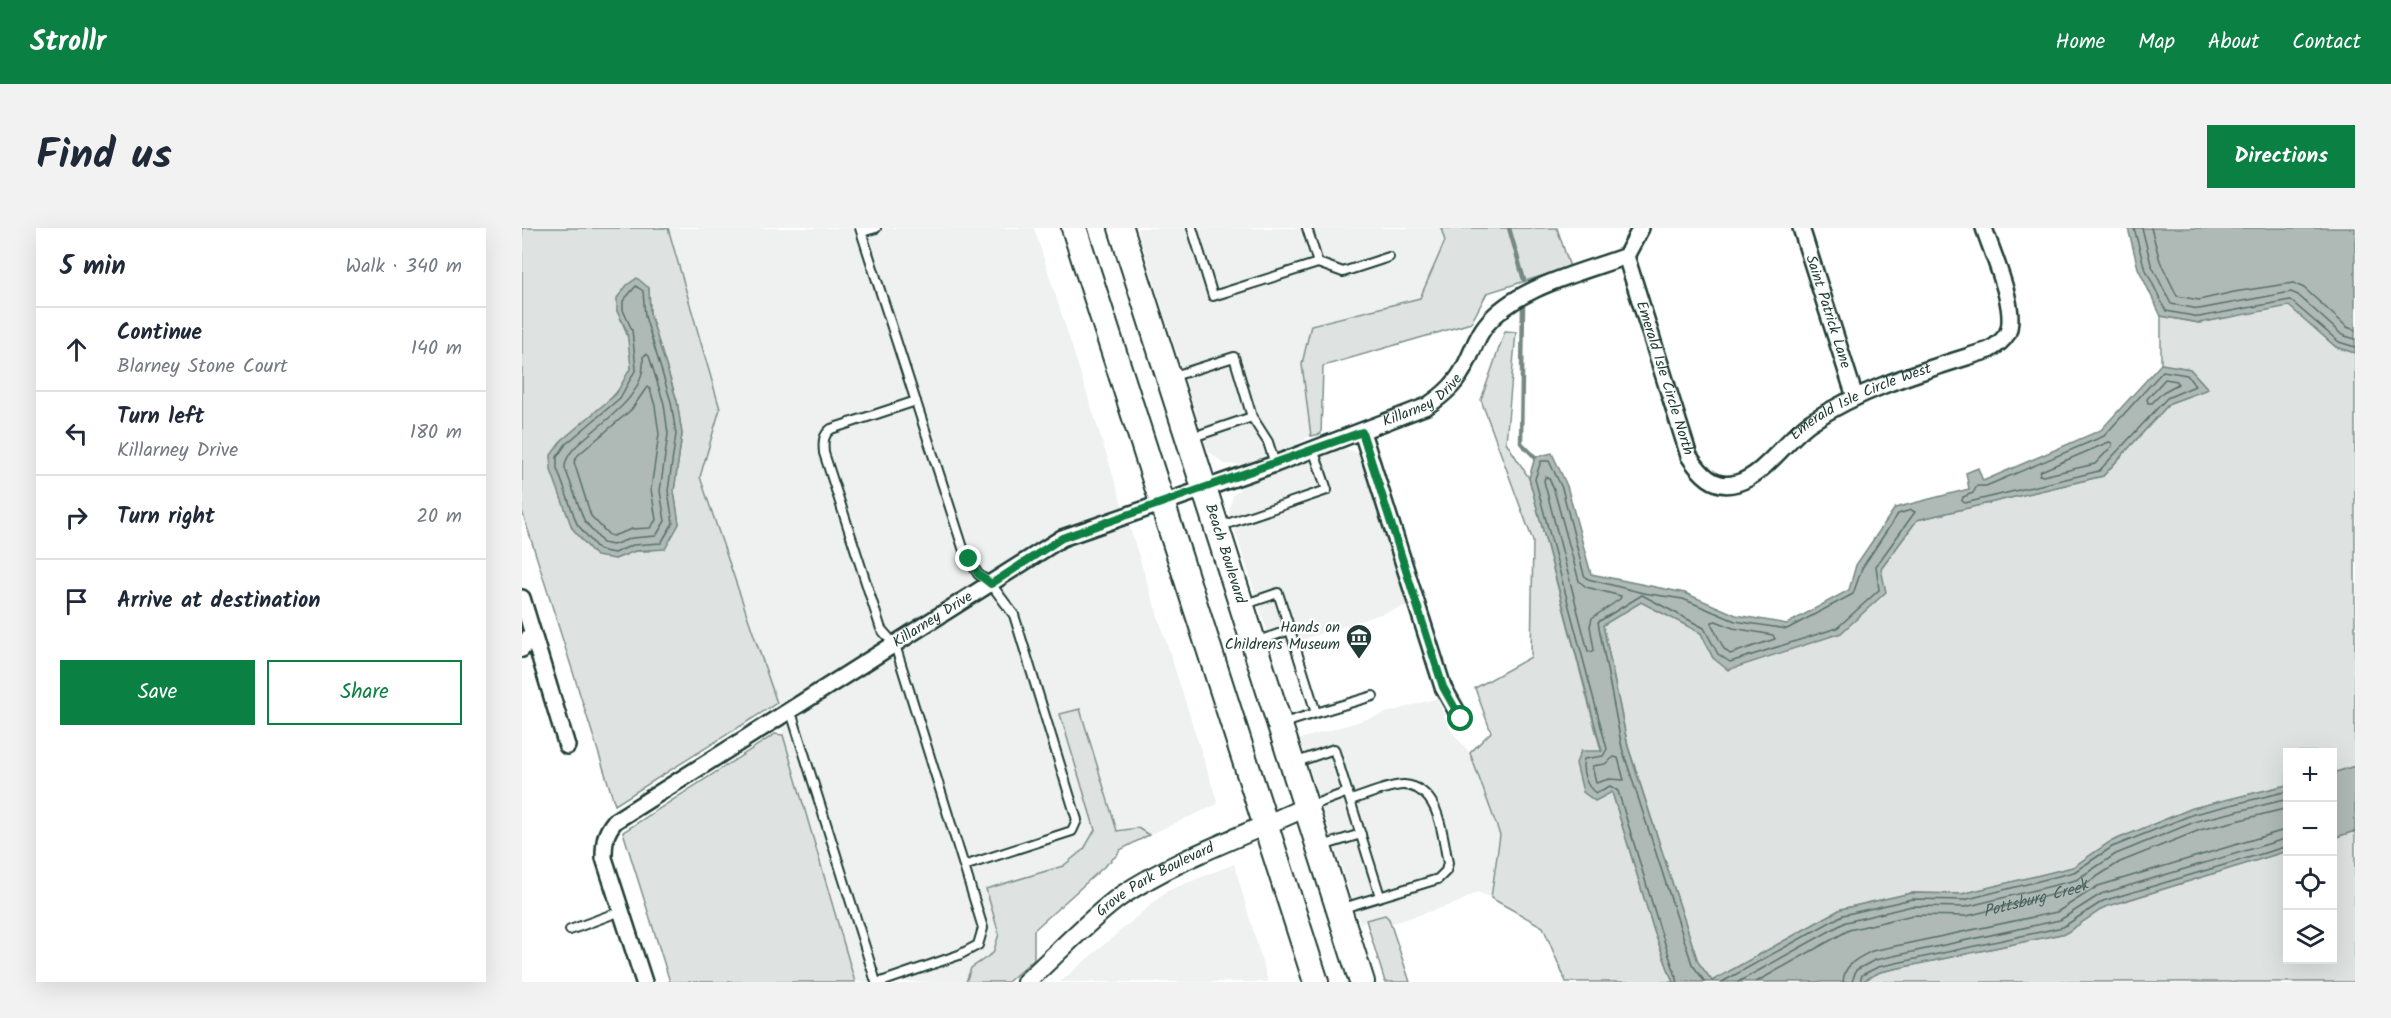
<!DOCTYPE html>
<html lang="en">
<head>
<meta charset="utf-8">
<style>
  :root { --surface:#fff; --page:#f2f2f3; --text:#1f2937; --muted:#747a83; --line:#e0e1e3; --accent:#0b8043 }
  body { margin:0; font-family:Kalam,sans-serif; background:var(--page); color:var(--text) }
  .controls { position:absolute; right:18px; bottom:18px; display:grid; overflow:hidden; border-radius:0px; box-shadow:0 6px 24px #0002 }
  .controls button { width:54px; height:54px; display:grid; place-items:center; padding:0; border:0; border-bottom:2px solid var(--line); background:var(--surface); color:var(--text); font:30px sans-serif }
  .stop { position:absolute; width:18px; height:18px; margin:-14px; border:4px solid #0b8043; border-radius:50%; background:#fff }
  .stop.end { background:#0b8043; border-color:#fff; box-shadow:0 2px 6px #0008 }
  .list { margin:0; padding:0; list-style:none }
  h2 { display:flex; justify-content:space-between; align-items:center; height:78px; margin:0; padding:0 24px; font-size:26px }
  h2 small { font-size:20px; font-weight:400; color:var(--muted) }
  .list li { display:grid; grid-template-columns:39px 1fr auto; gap:18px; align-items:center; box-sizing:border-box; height:84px; padding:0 24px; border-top:2px solid var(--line) }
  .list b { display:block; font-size:22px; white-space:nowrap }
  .list p { margin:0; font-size:20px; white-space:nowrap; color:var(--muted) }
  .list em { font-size:20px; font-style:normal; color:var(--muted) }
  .actions { display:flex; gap:12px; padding:18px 24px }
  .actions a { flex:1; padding:14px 0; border:2px solid var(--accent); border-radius:0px; text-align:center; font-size:21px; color:var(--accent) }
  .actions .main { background:var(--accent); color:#fff }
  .icon { flex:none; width:33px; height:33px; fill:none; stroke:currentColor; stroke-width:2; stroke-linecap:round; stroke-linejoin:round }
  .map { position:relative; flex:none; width:1833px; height:754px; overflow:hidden; border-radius:0px }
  header { display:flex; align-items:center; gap:36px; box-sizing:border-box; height:84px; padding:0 30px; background:var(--accent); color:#fff }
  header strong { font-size:28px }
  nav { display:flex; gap:33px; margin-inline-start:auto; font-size:21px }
  .intro { display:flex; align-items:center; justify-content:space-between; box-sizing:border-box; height:144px; padding:0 36px }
  h1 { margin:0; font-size:42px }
  .button { padding:15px 27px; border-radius:0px; background:var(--accent); color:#fff; font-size:21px; font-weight:700 }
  main { display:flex; gap:36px; padding:0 36px }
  aside { flex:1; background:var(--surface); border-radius:0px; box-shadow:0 6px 24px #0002 }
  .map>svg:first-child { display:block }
  .built { fill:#eef1f0 }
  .green { fill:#dee3e2; stroke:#7e908b; stroke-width:1.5; fill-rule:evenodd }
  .water { fill:#afbab7; stroke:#758883; stroke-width:1.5 }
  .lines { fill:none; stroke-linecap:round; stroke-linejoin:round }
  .shore { stroke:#596f68; stroke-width:1.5 }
  .stream { stroke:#758883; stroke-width:4.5 }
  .service-casing { stroke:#1f3d34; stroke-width:12 }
  .minor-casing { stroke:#1f3d34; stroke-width:20 }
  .tertiary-casing { stroke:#1f3d34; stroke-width:22 }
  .trunk-casing { stroke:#1f3d34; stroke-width:28 }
  .service { stroke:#fff; stroke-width:8 }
  .minor { stroke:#fff; stroke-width:15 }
  .tertiary { stroke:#fff; stroke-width:18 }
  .trunk { stroke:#fff; stroke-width:24 }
  .route { stroke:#0b8043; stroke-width:8 }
  .labels { text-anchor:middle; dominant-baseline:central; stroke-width:4.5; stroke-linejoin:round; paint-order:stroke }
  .street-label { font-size:15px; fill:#1f3d34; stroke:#fff }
  .poi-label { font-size:15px; fill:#1f3d34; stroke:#fff; text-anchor:end }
  .water-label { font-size:16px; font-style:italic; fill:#4a625b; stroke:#fff }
</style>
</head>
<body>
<header>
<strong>Strollr</strong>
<nav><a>Home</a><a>Map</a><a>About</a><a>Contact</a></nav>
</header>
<div class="intro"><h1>Find us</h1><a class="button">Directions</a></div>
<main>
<aside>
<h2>5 min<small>Walk · 340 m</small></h2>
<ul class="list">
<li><svg class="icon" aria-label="ahead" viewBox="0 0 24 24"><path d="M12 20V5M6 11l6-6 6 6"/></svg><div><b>Continue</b><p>Blarney Stone Court</p></div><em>140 m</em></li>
<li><svg class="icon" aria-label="left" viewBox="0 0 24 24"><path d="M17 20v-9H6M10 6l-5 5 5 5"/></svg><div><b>Turn left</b><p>Killarney Drive</p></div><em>180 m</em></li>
<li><svg class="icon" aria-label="right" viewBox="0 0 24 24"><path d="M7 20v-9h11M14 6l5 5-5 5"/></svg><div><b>Turn right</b></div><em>20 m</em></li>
<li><svg class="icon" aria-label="arrive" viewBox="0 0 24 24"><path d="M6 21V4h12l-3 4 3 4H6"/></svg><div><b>Arrive at destination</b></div></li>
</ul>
<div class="actions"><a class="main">Save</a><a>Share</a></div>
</aside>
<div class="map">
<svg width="1833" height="754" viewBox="0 0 1833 754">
  <rect width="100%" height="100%" fill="#fff"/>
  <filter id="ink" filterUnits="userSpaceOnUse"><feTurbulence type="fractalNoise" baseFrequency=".0167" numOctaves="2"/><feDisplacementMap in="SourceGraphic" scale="12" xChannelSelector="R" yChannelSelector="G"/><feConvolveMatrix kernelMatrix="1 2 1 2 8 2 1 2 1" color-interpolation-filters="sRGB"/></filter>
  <g filter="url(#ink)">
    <!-- built -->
    <path class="built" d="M146,0H512L696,576L627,607L616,600L595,603L558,481L539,486L573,602L562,621L541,638L465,661L478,706L471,725L449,740L445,754H333L261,507L255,475L178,249L198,181Z
      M615,0H919L923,13L899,70L789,97L780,136L789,208L770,219L721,237L702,236L686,223Z
      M824,221L837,225L841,233L866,318L887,377L751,421L707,284L711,267L723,256L809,223Z
      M915,470L929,503L948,525L978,607L969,670L956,664L935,675L868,696L867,691L844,692L838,696L778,511Z
      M712,636L746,754H538L645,663Z"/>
    <!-- green -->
    <path class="green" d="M0,0H146L198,181L178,249L255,475L93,577L0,283ZM127,60L128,86L155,173L160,206L152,263L157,296L127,323H113L93,331L40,212C59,197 106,163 109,137C111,119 103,99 95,83Z
      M919,0H1035L1048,39L965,65L949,95L801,138L799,206L789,208L780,136L789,97L898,70L923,13Z
      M1767,77L1814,119L1833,125V538L1811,545L1810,524H1766L1765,557L1671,580L1588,614L1551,639L1440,666L1389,665L1319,681L1190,753L1176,734L1106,518L1081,397L1119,374L1179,405L1191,430L1319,405L1359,341L1395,292L1581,248L1648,175L1686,161L1668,141L1639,136V88L1677,95Z
      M983,103L994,104L984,214L1007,250L1090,564L1132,703L1151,754H1044L1021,699L969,670L978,607L948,525L969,504L953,460L1009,429L1011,313L959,172Z
      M558,481L595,603L616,600L627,607L598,622L595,627L512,702V731L486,754H444L449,740L471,725L477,706L464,661L541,638L562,621L573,602L538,486Z
      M253,506L261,507L333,754H148L101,604Z
      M1833,603V754H1339L1358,744L1544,705L1583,679L1765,623L1766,732H1810L1811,610Z
      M863,687L867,691L888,754H863L844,692Z"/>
    <!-- water -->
    <path class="water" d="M1606,0H1833V125L1814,119L1767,78L1677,95L1639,88L1616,40Z
      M115,50L127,60L128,86L155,173L160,206L152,263L157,296L143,321L113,323L93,331L74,328L50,300L29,242V227L40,212L94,166L109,139L105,103L95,83V70L105,57Z
      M1639,136L1668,141L1686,161L1648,175L1581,248L1395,292L1359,341L1364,364L1319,405L1206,442L1191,430L1179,405L1119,374L1081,397L1106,519L1176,734L1190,753L1319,681L1389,665L1440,666L1551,639L1588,614L1671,580L1765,557V623L1583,679L1544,705L1358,744L1339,754H1151L1132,703L1090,564L1073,573L1061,564L1054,535L1059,523H1080L1007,250L1013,229L1030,225L1045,258L1069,346L1163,365L1214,387L1265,396L1327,362L1334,337L1373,280L1447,261L1444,245L1456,240L1461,253L1579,202Z
      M1833,538V603L1811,610V545Z"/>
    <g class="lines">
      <!-- shore -->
      <g class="shore">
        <path d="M1612,0L1622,38L1644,83L1677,89L1768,72L1817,114L1833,119"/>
        <path d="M1620,0L1629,36L1649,76L1677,81L1769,64L1776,67L1820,107L1833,111"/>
        <path d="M1629,0L1638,33L1655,68L1677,72L1712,64L1771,55L1782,60L1825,99L1833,102"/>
        <path d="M114,58L121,63L123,88L149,174L154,206L146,263L151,295L139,315L111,317L92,325L77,322L55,296L35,240V229L44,216L98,170L114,141L110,102L101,82V73Z"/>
        <path d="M124,126L127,128L142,176L146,206L138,263L143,293L134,308L110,310L91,317L81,315L62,292L43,240C42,208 127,183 121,129Z"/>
        <path d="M1641,143L1665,147L1673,158L1645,170L1577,243L1443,275L1440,273L1441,269L1451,265L1455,258H1464L1582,208Z"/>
        <path d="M1643,151L1655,153L1656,156L1641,164L1630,175H1626L1625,171Z"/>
        <path d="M125,159L128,161L133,178L137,206L129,261L134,292L128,300L110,301L91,308L87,307L69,288L52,234L56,227L109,182Z"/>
        <path d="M1587,214L1590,215V218L1573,236L1521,248L1517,247L1519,243Z"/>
        <path d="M1023,249L1027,250L1032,262L1057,353L1064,359L1099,368L1098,371L1070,390L1068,398L1072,422L1070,424L1066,423L1022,253Z"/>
        <path d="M1194,393L1211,400L1251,407L1253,411L1208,426L1202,421L1190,397V394Z"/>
        <path d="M1092,529L1096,530L1102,552L1087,551L1074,555L1070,538L1083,536Z"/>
        <path d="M1156,754L1138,701L1096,563L1088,558L1074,565C1064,559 1059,542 1062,531L1081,528L1085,521L1013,251L1019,233H1027L1040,260L1062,347L1066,351L1121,365L1161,371L1213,393L1265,401L1331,366L1340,340L1376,286L1389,282L1393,284L1354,338L1357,362L1315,400L1208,434L1196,426L1182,400L1120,367L1076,394L1100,520L1170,736L1183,754"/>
        <path d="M1200,754L1321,687L1390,671L1442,672L1552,644L1590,619L1672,586L1766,563"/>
        <path d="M1216,754L1324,694L1390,678L1443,679L1554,652L1594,626L1675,593L1766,571"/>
        <path id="s1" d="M1234,754L1327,702L1391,687L1445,688L1557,660L1598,634L1678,602L1766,580"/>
        <path d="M1321,754C1322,736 1336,730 1350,723L1535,684L1576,658L1766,601"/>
        <path d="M1330,754L1334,742L1353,732L1538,692L1579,666L1766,610"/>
        <path d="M1338,754L1340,747L1356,739L1541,699L1581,673L1766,618"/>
      </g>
      <!-- stream -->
      <path class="stream" d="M987,0L1002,52
        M1001,77L999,215L1013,229"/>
      <!-- service casing -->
      <g class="service-casing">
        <path id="service" d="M338,0L442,323L456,346L469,356L492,387L555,592L550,603L442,638L461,700L456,717L437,727L359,754
          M670,0L691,68L796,35
          M785,0L796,35L821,44L867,29
          M340,4L354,0
          M649,149L712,129L730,189L668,210
          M394,173L309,201C301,207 301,214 302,225L359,401L373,417L442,638
          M730,189L746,214L753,236
          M696,299L805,262L791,221
          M721,377L756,365L768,402L733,414
          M269,484L354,754
          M794,485L851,468
          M762,495L794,485L768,402
          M772,535L812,521L858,668
          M788,578L826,564
          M800,618L839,606
          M821,680L916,651L924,643L926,635C920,608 919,560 882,557C870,556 842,568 829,572
          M48,702L99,683"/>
      </g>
      <!-- minor casing -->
      <g class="minor-casing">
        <g id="minor">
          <path id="s2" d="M1279,0L1333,169"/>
          <path id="s3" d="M1104,28L1167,228C1178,245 1192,262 1215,255C1243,247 1264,211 1289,194C1344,158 1404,142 1467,122C1474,118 1480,114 1485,106C1497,83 1470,25 1462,0"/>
          <path d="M840,204L921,459L939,491"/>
          <path d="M0,370L45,518"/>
          <path d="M0,421L10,404"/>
          <path id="s4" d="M122,754L82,630C82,614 83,605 93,593L540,310L753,236L905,178C923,166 936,154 945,134C951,122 955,108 964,97C994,59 1059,45 1104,28L1119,0"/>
        </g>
      </g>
      <!-- tertiary casing -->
      <g class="tertiary-casing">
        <g id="tertiary">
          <path id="s5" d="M504,754C533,728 568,690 599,668C656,630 722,608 784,579"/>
        </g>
      </g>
      <!-- trunk casing -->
      <g class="trunk-casing">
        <g id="trunk">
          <path d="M552,0L794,754"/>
          <path id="s6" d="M599,0L840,754"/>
        </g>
      </g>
      <!-- service -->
      <use href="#service" class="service"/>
      <!-- minor -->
      <use href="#minor" class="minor"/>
      <!-- tertiary -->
      <use href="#tertiary" class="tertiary"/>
      <!-- trunk -->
      <use href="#trunk" class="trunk"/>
    </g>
  </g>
  <g class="lines" filter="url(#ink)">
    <!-- route -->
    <path class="route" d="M447,331L456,346L469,356L540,310L840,204L921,459L939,491"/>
  </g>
  <!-- icons -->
  <defs>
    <g id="museum-pin" transform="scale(1.35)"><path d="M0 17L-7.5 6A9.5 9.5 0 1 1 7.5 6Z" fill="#1f3d34" stroke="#fff"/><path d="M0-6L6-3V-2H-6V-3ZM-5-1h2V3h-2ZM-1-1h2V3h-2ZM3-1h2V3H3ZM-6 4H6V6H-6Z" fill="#fff"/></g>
  </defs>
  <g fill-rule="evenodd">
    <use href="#museum-pin" x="837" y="409"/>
  </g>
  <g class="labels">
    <!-- street labels -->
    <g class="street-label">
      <text stroke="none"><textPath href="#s2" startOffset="88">Saint Patrick Lane</textPath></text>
      <text stroke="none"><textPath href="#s3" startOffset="128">Emerald Isle Circle North</textPath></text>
      <text stroke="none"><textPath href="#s4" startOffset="1086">Killarney Drive</textPath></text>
      <text stroke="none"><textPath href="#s3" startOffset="420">Emerald Isle Circle West</textPath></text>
      <text stroke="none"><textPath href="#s6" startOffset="342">Beach Boulevard</textPath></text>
      <text stroke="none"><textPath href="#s4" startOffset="546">Killarney Drive</textPath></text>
      <text stroke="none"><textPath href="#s5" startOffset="166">Grove Park Boulevard</textPath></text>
    </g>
    <!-- poi labels -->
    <g class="poi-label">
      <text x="818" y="400">Hands on<tspan x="818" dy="17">Childrens Museum</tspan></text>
    </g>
    <!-- water labels -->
    <g class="water-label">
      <text stroke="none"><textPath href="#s1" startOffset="297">Pottsburg Creek</textPath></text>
    </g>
  </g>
</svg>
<div class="controls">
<button>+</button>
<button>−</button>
<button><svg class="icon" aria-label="locate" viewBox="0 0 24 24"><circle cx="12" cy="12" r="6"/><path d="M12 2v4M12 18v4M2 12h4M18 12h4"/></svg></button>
<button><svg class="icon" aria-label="layers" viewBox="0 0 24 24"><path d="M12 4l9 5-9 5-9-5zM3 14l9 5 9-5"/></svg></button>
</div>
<div class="stop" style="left:939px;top:491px"></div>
<div class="stop end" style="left:447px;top:331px"></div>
</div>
</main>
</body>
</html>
